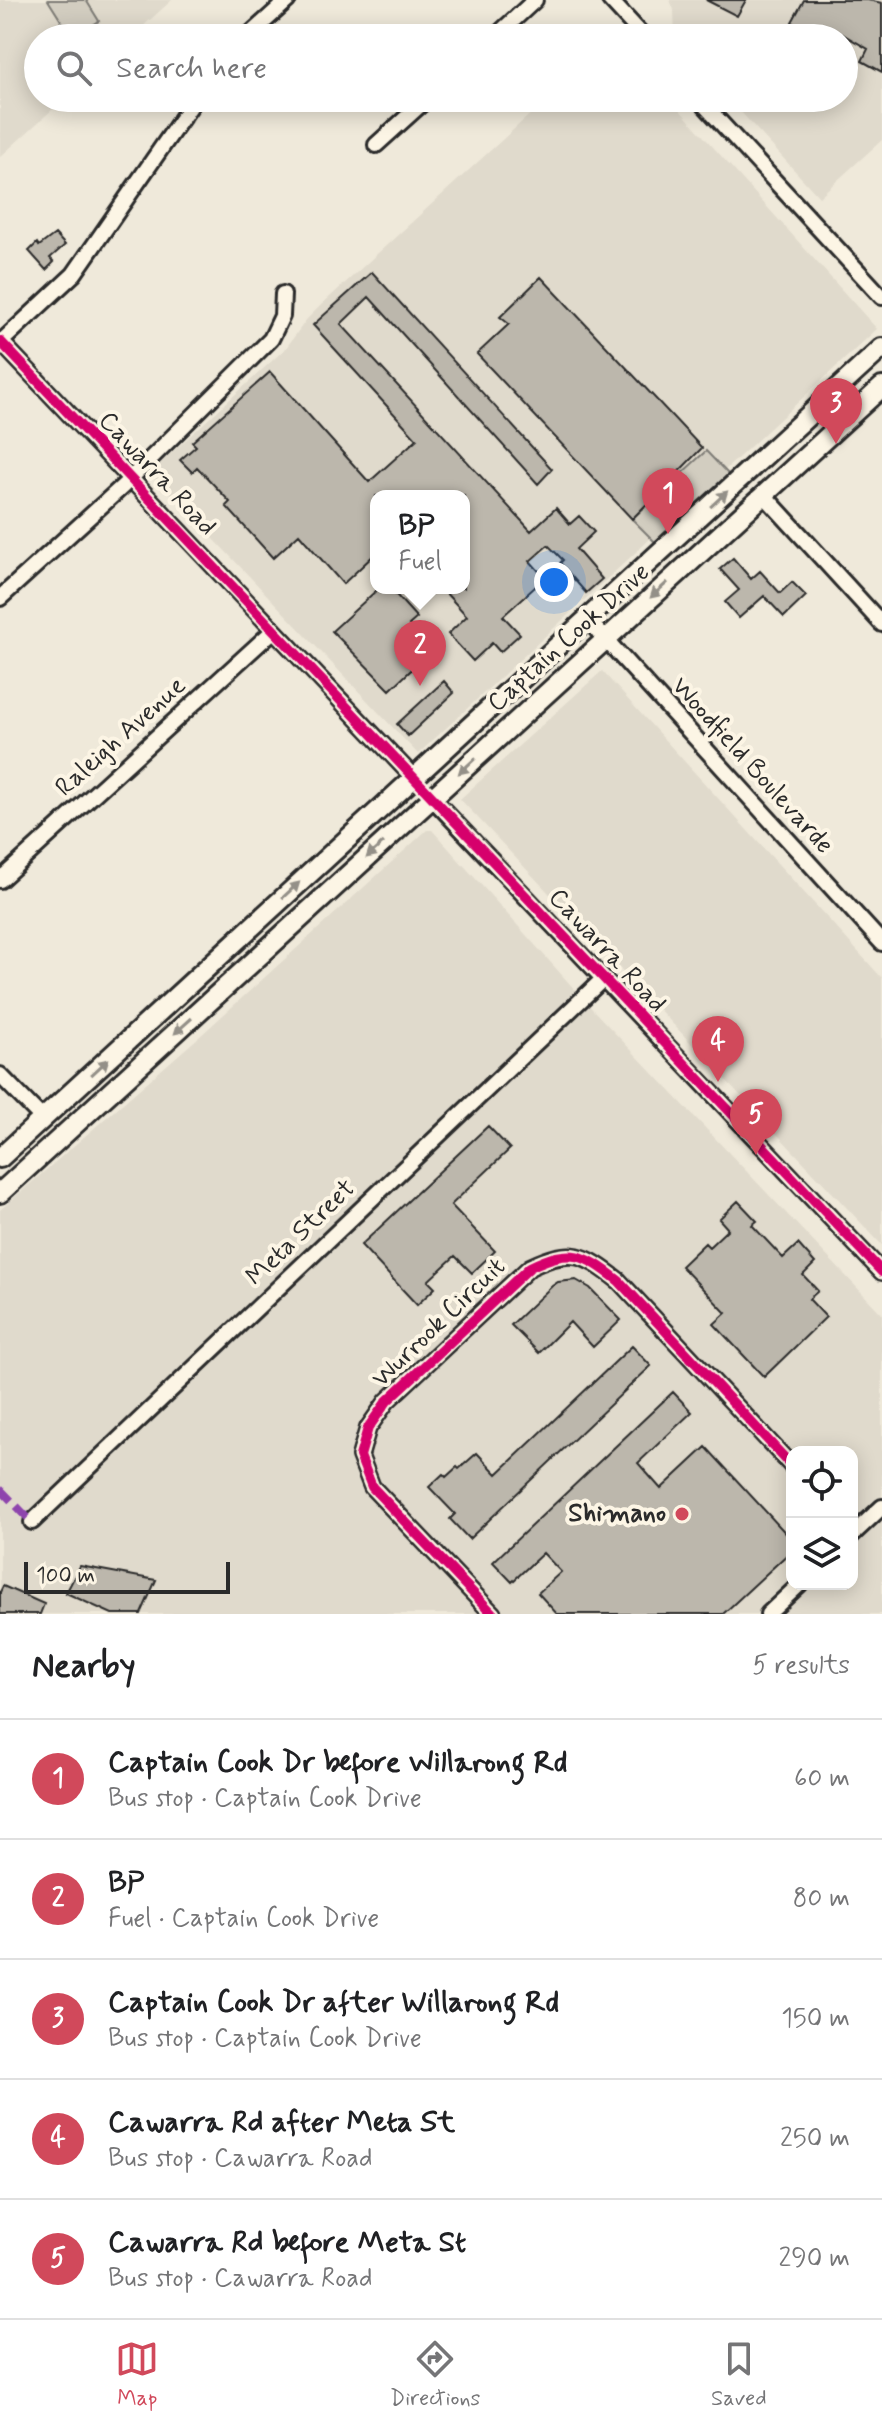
<!DOCTYPE html>
<html lang="en">
<head>
<meta charset="utf-8">
<style>
  :root { --surface:#fff; --page:#f6f6f6; --text:#202124; --muted:#757577; --line:#e0e0e0; --accent:#d1495b }
  body { margin:0; font-family:Mynerve,sans-serif; background:var(--page); color:var(--text) }
  .controls { position:absolute; right:24px; bottom:24px; display:grid; overflow:hidden; border-radius:16px; box-shadow:0 4px 20px #0003 }
  .controls button { width:72px; height:72px; display:grid; place-items:center; padding:0; border:0; border-bottom:2px solid var(--line); background:var(--surface); color:var(--text); font:40px sans-serif }
  .scale { position:absolute; left:24px; bottom:20px; width:206px; box-sizing:border-box; padding-left:8px; border:4px solid #2b2b2b; border-top:0; font-size:22px; line-height:28px; white-space:nowrap; color:#2b2b2b; -webkit-text-stroke:6px #fcf5e5; paint-order:stroke }
  .you { position:absolute; left:554px; top:582px; width:28px; height:28px; margin:-20px; border:6px solid #fff; border-radius:50%; background:#1a73e8; box-shadow:0 0 0 12px #1a73e833 }
  .badge { display:grid; place-items:center; width:52px; height:52px; border-radius:50%; background:var(--accent); color:#fff; font-size:26px; font-weight:700 }
  .pin { position:absolute; translate:-50% -66px; filter:drop-shadow(0 2px 4px #0008) }
  .pin::after { content:''; position:absolute; top:42px; width:28px; height:24px; background:inherit; clip-path:polygon(0 0,100% 0,50% 100%) }
  .popup { position:absolute; left:370px; top:490px; width:100px; height:104px; box-sizing:border-box; display:grid; place-content:center; border-radius:16px; background:var(--surface); filter:drop-shadow(0 2px 6px #0005); font-size:26px; white-space:nowrap; color:var(--muted) }
  .popup b { font-size:30px; color:var(--text) }
  .popup::after { content:''; position:absolute; left:50%; top:100%; margin-left:-16px; border:16px solid transparent; border-top-color:var(--surface) }
  .list { margin:0; padding:0; list-style:none }
  h2 { display:flex; justify-content:space-between; align-items:center; height:104px; margin:0; padding:0 32px; font-size:34px }
  h2 small { font-size:26px; font-weight:400; color:var(--muted) }
  .list li { display:grid; grid-template-columns:52px 1fr auto; gap:24px; align-items:center; box-sizing:border-box; height:120px; padding:0 32px; border-top:2px solid var(--line) }
  .list b { display:block; font-size:30px; white-space:nowrap }
  .list p { margin:0; font-size:26px; white-space:nowrap; color:var(--muted) }
  .list em { font-size:26px; font-style:normal; color:var(--muted) }
  .icon { flex:none; width:44px; height:44px; fill:none; stroke:currentColor; stroke-width:2; stroke-linecap:round; stroke-linejoin:round }
  .map { position:relative; flex:none; width:882px; height:1614px; overflow:hidden }
  .search { position:absolute; background:var(--surface); box-shadow:0 4px 20px #0003; left:24px; right:24px; top:24px; height:88px; display:flex; align-items:center; gap:20px; box-sizing:border-box; padding:0 28px; border-radius:44px; color:var(--muted); font-size:30px }
  .sheet { height:704px; background:var(--surface) }
  nav { display:flex; justify-content:space-around; align-items:center; box-sizing:border-box; height:112px; border-top:2px solid var(--line); background:var(--surface); font-size:22px; color:var(--muted) }
  nav a { display:grid; justify-items:center; gap:4px }
  nav .on { color:var(--accent) }
  .map>svg:first-child { display:block }
  .built { fill:#e0dacc; fill-rule:evenodd }
  .green { fill:#d2cdc0; stroke:#7e7c76; stroke-width:2 }
  .building { fill:#bcb7ac; stroke:#2b2b2b; stroke-width:2 }
  .lines { fill:none; stroke-linecap:round; stroke-linejoin:round }
  .minor-casing { stroke:#2b2b2b; stroke-width:20 }
  .major-casing { stroke:#2b2b2b; stroke-width:24 }
  .minor { stroke:#fcf5e5; stroke-width:14 }
  .major { stroke:#fcf5e5; stroke-width:18 }
  .quiet { stroke:#8e44ad; stroke-width:8; stroke-dasharray:16 8; stroke-linecap:butt }
  .cycleway-casing { stroke:#fcf5e5; stroke-width:15 }
  .cycleway { stroke:#d6006c; stroke-width:10 }
  .oneway { fill:#949088 }
  .poi-dot { fill:#d1495b; stroke:#fcf5e5; stroke-width:3 }
  .labels { text-anchor:middle; dominant-baseline:central; stroke-width:8; stroke-linejoin:round; paint-order:stroke }
  .street-label { font-size:26px; fill:#2b2b2b; stroke:#fcf5e5 }
  .poi-label { font-size:26px; font-weight:bold; fill:#2b2b2b; stroke:#fcf5e5; text-anchor:end }
</style>
</head>
<body>
<div class="map">
<svg width="882" height="1614" viewBox="0 0 882 1614">
  <rect width="100%" height="100%" fill="#efe9da"/>
  <filter id="ink" filterUnits="userSpaceOnUse"><feTurbulence type="fractalNoise" baseFrequency=".0125" numOctaves="2"/><feDisplacementMap in="SourceGraphic" scale="16" xChannelSelector="R" yChannelSelector="G"/><feConvolveMatrix kernelMatrix="1 2 1 2 8 2 1 2 1" color-interpolation-filters="sRGB"/></filter>
  <g filter="url(#ink)">
    <!-- built -->
    <path class="built" d="M0,0H172L130,38H38V98H65L0,157Z
      M670,0H882V140L819,197L728,98H844V38H675L674,10Z
      M548,98H669L877,329L725,470L706,450L632,518L650,539L418,754L155,477L156,467L286,348L307,319L320,306ZM376,496H464V588H376Z
      M602,671L882,978V1245L460,799Z
      M427,830H432L594,1011L882,1314V1614H0V1210L199,1037ZM792,1452H852V1584H792Z"/>
    <!-- green -->
    <path class="green" d="M48,0H86L99,21L72,38Z
      M706,451L729,475L656,543L632,519Z"/>
    <!-- building -->
    <path class="building" d="M706,0H746L737,16Z
      M804,0H868L882,3V72L862,61L868,49L842,34L840,38H799L804,29L792,22Z
      M55,234L65,245L50,258L54,262L46,270L29,251L37,243L39,246Z
      M372,272L552,469L538,484L369,297L341,324L531,531L556,508L570,524L579,516L594,532L576,549L602,579L586,593L560,563L563,560L548,545L530,561L545,578L503,616L520,634L500,652L492,643L473,661L448,634L467,616L441,588H464V496H376V553L343,584L299,534L273,558L226,506L230,502L197,467L192,472L180,460L196,446L192,442L270,372L369,482L417,439L313,325Z
      M541,277L702,448L632,519L477,354L509,324L500,317Z
      M733,558L751,579L760,571L780,593L792,582L806,596L784,617L764,596L739,618L725,602L739,590L720,569Z
      M379,588H390L417,618L409,625L423,641L415,648L424,658L390,690L332,631Z
      M444,681L454,693L408,736L397,724Z
      M488,1126L510,1149L451,1205L495,1251L472,1273L455,1256L428,1281L435,1288L417,1305L361,1245Z
      M738,1201L757,1221L752,1225L783,1258L798,1244L815,1263L803,1275L818,1291L809,1299L826,1317L764,1377L714,1324L726,1313L681,1266L705,1243L709,1247L728,1229L719,1219Z
      M576,1280L590,1288L621,1320L593,1347L570,1322L539,1353L511,1325L552,1286L558,1282Z
      M632,1346L651,1366L469,1539L450,1519L455,1514L429,1487L443,1474L446,1477L457,1467L459,1469L477,1453L497,1474Z
      M673,1392L692,1412L638,1463L661,1489L706,1447L792,1540V1550L723,1614H557L538,1593L561,1572L543,1553L512,1582L493,1562Z
      M80,1566L156,1580L141,1614H112L66,1593Z
      M3,1586L44,1604L40,1614H0V1592Z"/>
    <g class="lines">
      <!-- minor casing -->
      <g class="minor-casing">
        <path id="minor" d="M610,0L645,38
          M246,38L288,0
          M494,38L535,0
          M698,98L882,297
          M376,145L428,98
          M0,341L414,778
          M1,342L74,274L196,98
          M764,495L882,624
          M0,598L123,486L271,339L282,316L283,294
          M588,620L882,943
          M432,798L882,1272
          M0,880L274,630
          M0,1075L43,1119
          M32,1522L603,979
          M852,1535L882,1507
          M493,1614L372,1487L360,1456L368,1428L387,1401L530,1267C572,1247 584,1254 619,1281L792,1466
          M768,1614L800,1584"/>
      </g>
      <!-- major casing -->
      <g class="major-casing">
        <path id="major" d="M0,1158L882,348
          M0,1193L882,387"/>
      </g>
      <!-- minor -->
      <use href="#minor" class="minor"/>
      <!-- major -->
      <use href="#major" class="major"/>
      <!-- quiet -->
      <path class="quiet" d="M0,1489L32,1522"/>
      <!-- cycleway casing -->
      <g class="cycleway-casing">
        <path id="cycleway" d="M0,341L882,1272
          M493,1614L372,1487L360,1456L368,1428L387,1401L530,1267C572,1247 584,1254 619,1281L792,1466"/>
      </g>
      <!-- cycleway -->
      <use href="#cycleway" class="cycleway"/>
    </g>
    <!-- one-way arrows -->
    <defs><path id="oneway-solid" d="M-6-.8H1V-3.2L6.5 0L1 3.2V.8H-6Z" transform="scale(2)"/></defs>
    <g class="oneway">
      <use href="#oneway-solid" transform="translate(719 499) rotate(-43)"/>
      <use href="#oneway-solid" transform="translate(659 590) rotate(138)"/>
      <use href="#oneway-solid" transform="translate(467 766) rotate(137)"/>
      <use href="#oneway-solid" transform="translate(375 850) rotate(138)"/>
      <use href="#oneway-solid" transform="translate(291 890) rotate(-43)"/>
      <use href="#oneway-solid" transform="translate(183 1026) rotate(138)"/>
      <use href="#oneway-solid" transform="translate(100 1067) rotate(-43)"/>
    </g>
  </g>
  <!-- markers -->
  <circle class="poi-dot" cx="682" cy="1514" r="8"/>
  <g class="labels">
    <!-- street labels -->
    <g class="street-label">
      <text transform="translate(157 474) rotate(47)">Cawarra Road</text>
      <text transform="translate(569 638) rotate(-42)">Captain Cook Drive</text>
      <text transform="translate(121 737) rotate(-42)">Raleigh Avenue</text>
      <text transform="translate(752 766) rotate(48)">Woodfield Boulevarde</text>
      <text transform="translate(607 951) rotate(47)">Cawarra Road</text>
      <text transform="translate(301 1233) rotate(-44)">Meta Street</text>
      <text transform="translate(439 1323) rotate(-44)">Wurrook Circuit</text>
    </g>
    <!-- poi labels -->
    <g class="poi-label">
      <text x="666" y="1514">Shimano</text>
    </g>
  </g>
</svg>
<div class="controls">
<button><svg class="icon" aria-label="locate" viewBox="0 0 24 24"><circle cx="12" cy="12" r="6"/><path d="M12 2v4M12 18v4M2 12h4M18 12h4"/></svg></button>
<button><svg class="icon" aria-label="layers" viewBox="0 0 24 24"><path d="M12 4l9 5-9 5-9-5zM3 14l9 5 9-5"/></svg></button>
</div>
<div class="scale">100 m</div>
<div class="you"></div>
<div class="pin badge" style="left:668px;top:534px">1</div>
<div class="pin badge" style="left:420px;top:686px">2</div>
<div class="popup"><b>BP</b>Fuel</div>
<div class="pin badge" style="left:836px;top:444px">3</div>
<div class="pin badge" style="left:718px;top:1082px">4</div>
<div class="pin badge" style="left:756px;top:1155px">5</div>
<div class="search"><svg class="icon" aria-label="search" viewBox="0 0 24 24"><circle cx="10" cy="10" r="6"/><path d="M15 15l6 6"/></svg>Search here</div>
</div>
<section class="sheet">
<h2>Nearby<small>5 results</small></h2>
<ul class="list">
<li><span class="badge">1</span><div><b>Captain Cook Dr before Willarong Rd</b><p>Bus stop · Captain Cook Drive</p></div><em>60 m</em></li>
<li><span class="badge">2</span><div><b>BP</b><p>Fuel · Captain Cook Drive</p></div><em>80 m</em></li>
<li><span class="badge">3</span><div><b>Captain Cook Dr after Willarong Rd</b><p>Bus stop · Captain Cook Drive</p></div><em>150 m</em></li>
<li><span class="badge">4</span><div><b>Cawarra Rd after Meta St</b><p>Bus stop · Cawarra Road</p></div><em>250 m</em></li>
<li><span class="badge">5</span><div><b>Cawarra Rd before Meta St</b><p>Bus stop · Cawarra Road</p></div><em>290 m</em></li>
</ul>
</section>
<nav>
<a class="on"><svg class="icon" aria-label="map" viewBox="0 0 24 24"><path d="M3 6l6-2 6 2 6-2v14l-6 2-6-2-6 2zM9 4v14M15 6v14"/></svg>Map</a>
<a><svg class="icon" aria-label="directions" viewBox="0 0 24 24"><path d="M12 3l9 9-9 9-9-9zM9 14v-3h6M13 9l2 2-2 2"/></svg>Directions</a>
<a><svg class="icon" aria-label="saved" viewBox="0 0 24 24"><path d="M7 4h10v16l-5-4-5 4z"/></svg>Saved</a>
</nav>
</body>
</html>
